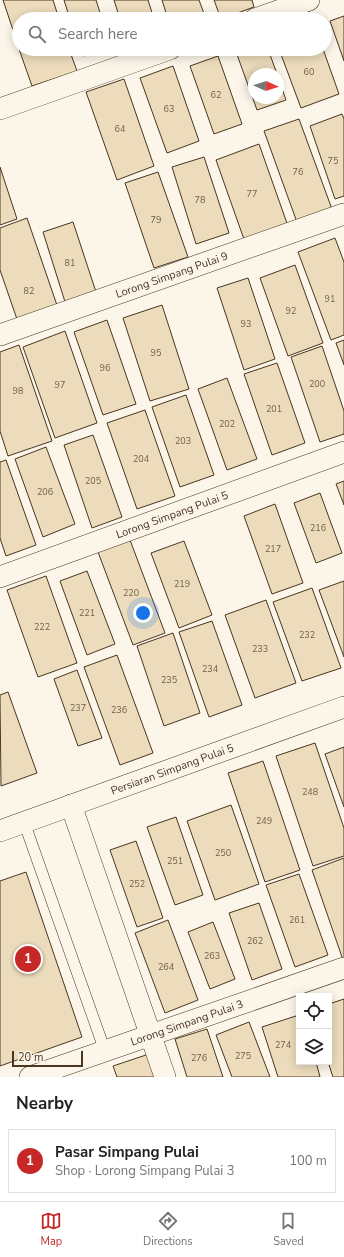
<!DOCTYPE html>
<html lang="en">
<head>
<meta charset="utf-8">
<style>
  :root { --surface:#fff; --page:#f2f2f2; --text:#222; --muted:#767676; --line:#e0e0e0; --accent:#c62828 }
  body { margin:0; font-family:"Nunito Sans",sans-serif; background:var(--page); color:var(--text) }
  .controls { position:absolute; right:12px; bottom:12px; display:grid; overflow:hidden; border-radius:0px; box-shadow:0 2px 10px #0003 }
  .controls button { width:36px; height:36px; display:grid; place-items:center; padding:0; border:0; border-bottom:1px solid var(--line); background:var(--surface); color:var(--text); font:20px sans-serif }
  .compass { position:absolute; left:248px; top:68px; width:36px; height:36px; border-radius:50%; background:var(--surface); box-shadow:0 2px 10px #0003; rotate:93deg }
  .scale { position:absolute; left:12px; bottom:10px; width:71px; box-sizing:border-box; padding-left:4px; border:2px solid #4a3520; border-top:0; font-size:11px; line-height:14px; white-space:nowrap; color:#4a3520; -webkit-text-stroke:3px #fbf6e9; paint-order:stroke }
  .you { position:absolute; left:143px; top:613px; width:14px; height:14px; margin:-10px; border:3px solid #fff; border-radius:50%; background:#1a73e8; box-shadow:0 0 0 6px #1a73e833 }
  .badge { display:grid; place-items:center; width:26px; height:26px; border-radius:50%; background:var(--accent); color:#fff; font-size:13px; font-weight:700 }
  .pin { position:absolute; translate:-50% -50%; border:2px solid #fff; box-shadow:0 1px 4px #0006 }
  .list { margin:0; padding:0; list-style:none }
  h2 { display:flex; justify-content:space-between; align-items:center; height:52px; margin:0; padding:0 16px; font-size:17px }
  h2 small { font-size:13px; font-weight:400; color:var(--muted) }
  .list li { display:grid; grid-template-columns:26px 1fr auto; gap:12px; align-items:center; box-sizing:border-box; height:64px; margin:0 8px 8px; padding:0 8px; border:1px solid var(--line); border-radius:0px }
  .list b { display:block; font-size:15px; white-space:nowrap }
  .list p { margin:0; font-size:13px; white-space:nowrap; color:var(--muted) }
  .list em { font-size:13px; font-style:normal; color:var(--muted) }
  .icon { flex:none; width:22px; height:22px; fill:none; stroke:currentColor; stroke-width:2; stroke-linecap:round; stroke-linejoin:round }
  .map { position:relative; flex:none; width:344px; height:1077px; overflow:hidden }
  .search { position:absolute; background:var(--surface); box-shadow:0 2px 10px #0003; left:12px; right:12px; top:12px; height:44px; display:flex; align-items:center; gap:10px; box-sizing:border-box; padding:0 14px; border-radius:22px; color:var(--muted); font-size:15px }
  .sheet { height:124px; background:var(--surface) }
  nav { display:flex; justify-content:space-around; align-items:center; box-sizing:border-box; height:56px; border-top:1px solid var(--line); background:var(--surface); font-size:11px; color:var(--muted) }
  nav a { display:grid; justify-items:center; gap:2px }
  nav .on { color:var(--accent) }
  .map>svg:first-child { display:block }
  .building { fill:#ecdcbc; stroke:#4a3520 }
  .lines { fill:none; stroke-linecap:round; stroke-linejoin:round }
  .service-casing { stroke:#4a3520; stroke-width:12 }
  .minor-casing { stroke:#4a3520; stroke-width:22 }
  .service { stroke:#fbf6e9; stroke-width:11 }
  .minor { stroke:#fbf6e9; stroke-width:21 }
  .labels { text-anchor:middle; dominant-baseline:central; stroke-width:3; stroke-linejoin:round; paint-order:stroke }
  .number-label { font-size:9px; fill:#725f47 }
  .street-label { font-size:11px; fill:#4a3520; stroke:#fbf6e9 }
</style>
</head>
<body>
<div class="map">
<svg width="344" height="1077" viewBox="0 0 344 1077">
  <rect width="100%" height="100%" fill="#fbf6e9"/>
  <!-- building -->
  <path class="building" d="M3,0H53L59,19H19V48Z
    M64,0H96L102,19H70Z
    M114,0H148L154,19H120Z
    M162,0H199L206,19H168Z
    M214,0H252L254,7L221,19Z
    M309,11L312,19H287Z
    M344,16V61L330,21Z
    M19,49H69L77,71L32,86Z
    M81,49H103L83,56Z
    M235,49H268L277,74H254V98H278V77L286,100L257,110Z
    M279,49H323L339,94L301,108Z
    M218,56L242,124L214,134L190,66Z
    M173,66L199,141L167,153L140,78Z
    M124,79L154,166L117,180L86,92Z
    M342,114L344,119V196L335,199L310,126Z
    M299,119L333,212L298,225L264,131Z
    M259,144L289,229L246,245L216,160Z
    M204,157L229,233L196,244L172,167Z
    M0,167L17,219L0,225Z
    M158,172L188,257L154,268L125,183Z
    M27,218L59,311L19,325L0,270V228Z
    M73,222L97,295L66,305L43,232Z
    M335,238L344,262V335L331,340L298,252Z
    M295,265L323,343L288,356L260,278Z
    M248,278L275,359L244,370L217,288Z
    M162,305L189,389L150,401L123,318Z
    M107,320L136,404L103,415L74,332Z
    M65,331L97,423L55,438L23,347Z
    M344,340V365L336,343Z
    M19,345L52,441L8,456L0,431V352Z
    M322,346L344,411V434L320,442L291,357Z
    M277,363L305,443L272,455L244,374Z
    M227,378L257,459L227,470L198,389Z
    M186,395L214,475L180,487L152,407Z
    M145,410L175,496L137,509L107,423Z
    M93,435L122,517L92,528L64,445Z
    M46,447L75,524L43,537L15,459Z
    M6,460L36,545L6,556L0,538V462Z
    M344,481V505L336,484Z
    M320,493L342,553L316,563L294,503Z
    M275,504L303,583L272,594L244,516Z
    M130,540L165,633L133,645L98,552Z
    M184,541L212,615L179,628L151,553Z
    M87,571L115,644L87,655L60,581Z
    M46,576L77,663L38,677L7,590Z
    M344,581V657L319,590Z
    M312,588L341,668L302,681L273,602Z
    M266,600L296,683L255,698L225,615Z
    M212,621L242,705L209,717L179,632Z
    M173,633L200,713L164,726L137,646Z
    M117,655L153,753L120,765L84,667Z
    M77,670L102,738L78,746L54,679Z
    M8,692L37,773L1,786L0,695Z
    M315,743L344,828V856L313,866L276,756Z
    M344,747V807L325,754Z
    M263,761L300,870L265,882L228,773Z
    M231,805L259,884L215,900L187,821Z
    M176,817L203,895L175,905L147,827Z
    M136,841L163,918L137,927L110,850Z
    M344,858V960H343L312,870Z
    M26,872L82,1037L0,1066V881Z
    M299,874L328,955L295,967L266,885Z
    M259,903L282,969L252,980L229,913Z
    M168,920L198,1000L165,1013L135,933Z
    M213,922L235,979L210,989L188,932Z
    M344,999V1077H333L328,1062L329,1004Z
    M299,1015V1062H316L320,1077H278L262,1027Z
    M249,1022L270,1077H232L216,1035Z
    M207,1029L223,1077H187L175,1039Z
    M149,1054L157,1077H117L113,1066Z"/>
  <g class="lines">
    <!-- service casing -->
    <g class="service-casing">
      <path id="service" d="M24,822L105,1051"/>
    </g>
    <!-- minor casing -->
    <g class="minor-casing">
      <g id="minor">
        <path d="M255,19L309,0"/>
        <path d="M0,109L170,49"/>
        <path id="s1" d="M0,335L344,214"/>
        <path id="s2" d="M0,577L344,452"/>
        <path d="M71,805L165,1077"/>
        <path id="s3" d="M0,831L344,707"/>
        <path id="s4" d="M30,1077L344,968"/>
      </g>
    </g>
    <!-- service -->
    <use href="#service" class="service"/>
    <!-- minor -->
    <use href="#minor" class="minor"/>
  </g>
  <g class="labels">
    <!-- number labels -->
    <g class="number-label">
      <text x="309" y="72">60</text>
      <text x="216" y="95">62</text>
      <text x="169" y="109">63</text>
      <text x="120" y="129">64</text>
      <text x="333" y="161">75</text>
      <text x="298" y="172">76</text>
      <text x="252" y="194">77</text>
      <text x="200" y="200">78</text>
      <text x="156" y="220">79</text>
      <text x="70" y="263">81</text>
      <text x="29" y="291">82</text>
      <text x="330" y="299">91</text>
      <text x="291" y="311">92</text>
      <text x="246" y="324">93</text>
      <text x="156" y="353">95</text>
      <text x="105" y="368">96</text>
      <text x="317" y="384">200</text>
      <text x="60" y="385">97</text>
      <text x="18" y="391">98</text>
      <text x="274" y="409">201</text>
      <text x="227" y="424">202</text>
      <text x="183" y="441">203</text>
      <text x="141" y="459">204</text>
      <text x="93" y="481">205</text>
      <text x="45" y="492">206</text>
      <text x="318" y="528">216</text>
      <text x="273" y="549">217</text>
      <text x="182" y="584">219</text>
      <text x="131" y="593">220</text>
      <text x="87" y="613">221</text>
      <text x="42" y="627">222</text>
      <text x="307" y="635">232</text>
      <text x="260" y="649">233</text>
      <text x="210" y="669">234</text>
      <text x="169" y="680">235</text>
      <text x="78" y="708">237</text>
      <text x="119" y="710">236</text>
      <text x="310" y="792">248</text>
      <text x="264" y="821">249</text>
      <text x="223" y="853">250</text>
      <text x="175" y="861">251</text>
      <text x="137" y="884">252</text>
      <text x="297" y="920">261</text>
      <text x="255" y="941">262</text>
      <text x="212" y="956">263</text>
      <text x="166" y="967">264</text>
      <text x="283" y="1045">274</text>
      <text x="243" y="1056">275</text>
      <text x="199" y="1058">276</text>
    </g>
    <!-- street labels -->
    <g class="street-label">
      <text stroke="none"><textPath href="#s1" startOffset="182">Lorong Simpang Pulai 9</textPath></text>
      <text stroke="none"><textPath href="#s2" startOffset="183">Lorong Simpang Pulai 5</textPath></text>
      <text stroke="none"><textPath href="#s3" startOffset="183">Persiaran Simpang Pulai 5</textPath></text>
      <text stroke="none"><textPath href="#s4" startOffset="166">Lorong Simpang Pulai 3</textPath></text>
    </g>
  </g>
</svg>
<div class="controls">
<button><svg class="icon" aria-label="locate" viewBox="0 0 24 24"><circle cx="12" cy="12" r="6"/><path d="M12 2v4M12 18v4M2 12h4M18 12h4"/></svg></button>
<button><svg class="icon" aria-label="layers" viewBox="0 0 24 24"><path d="M12 4l9 5-9 5-9-5zM3 14l9 5 9-5"/></svg></button>
</div>
<svg class="compass" viewBox="-18 -18 36 36"><path d="M0-13l5 13h-10z" fill="#e53935"/><path d="M0 13l5-13h-10z" fill="#767676"/></svg>
<div class="scale">20 m</div>
<div class="you"></div>
<div class="pin badge" style="left:28px;top:959px">1</div>
<div class="search"><svg class="icon" aria-label="search" viewBox="0 0 24 24"><circle cx="10" cy="10" r="6"/><path d="M15 15l6 6"/></svg>Search here</div>
</div>
<section class="sheet">
<h2>Nearby<small></small></h2>
<ul class="list">
<li><span class="badge">1</span><div><b>Pasar Simpang Pulai</b><p>Shop · Lorong Simpang Pulai 3</p></div><em>100 m</em></li>
</ul>
</section>
<nav>
<a class="on"><svg class="icon" aria-label="map" viewBox="0 0 24 24"><path d="M3 6l6-2 6 2 6-2v14l-6 2-6-2-6 2zM9 4v14M15 6v14"/></svg>Map</a>
<a><svg class="icon" aria-label="directions" viewBox="0 0 24 24"><path d="M12 3l9 9-9 9-9-9zM9 14v-3h6M13 9l2 2-2 2"/></svg>Directions</a>
<a><svg class="icon" aria-label="saved" viewBox="0 0 24 24"><path d="M7 4h10v16l-5-4-5 4z"/></svg>Saved</a>
</nav>
</body>
</html>
